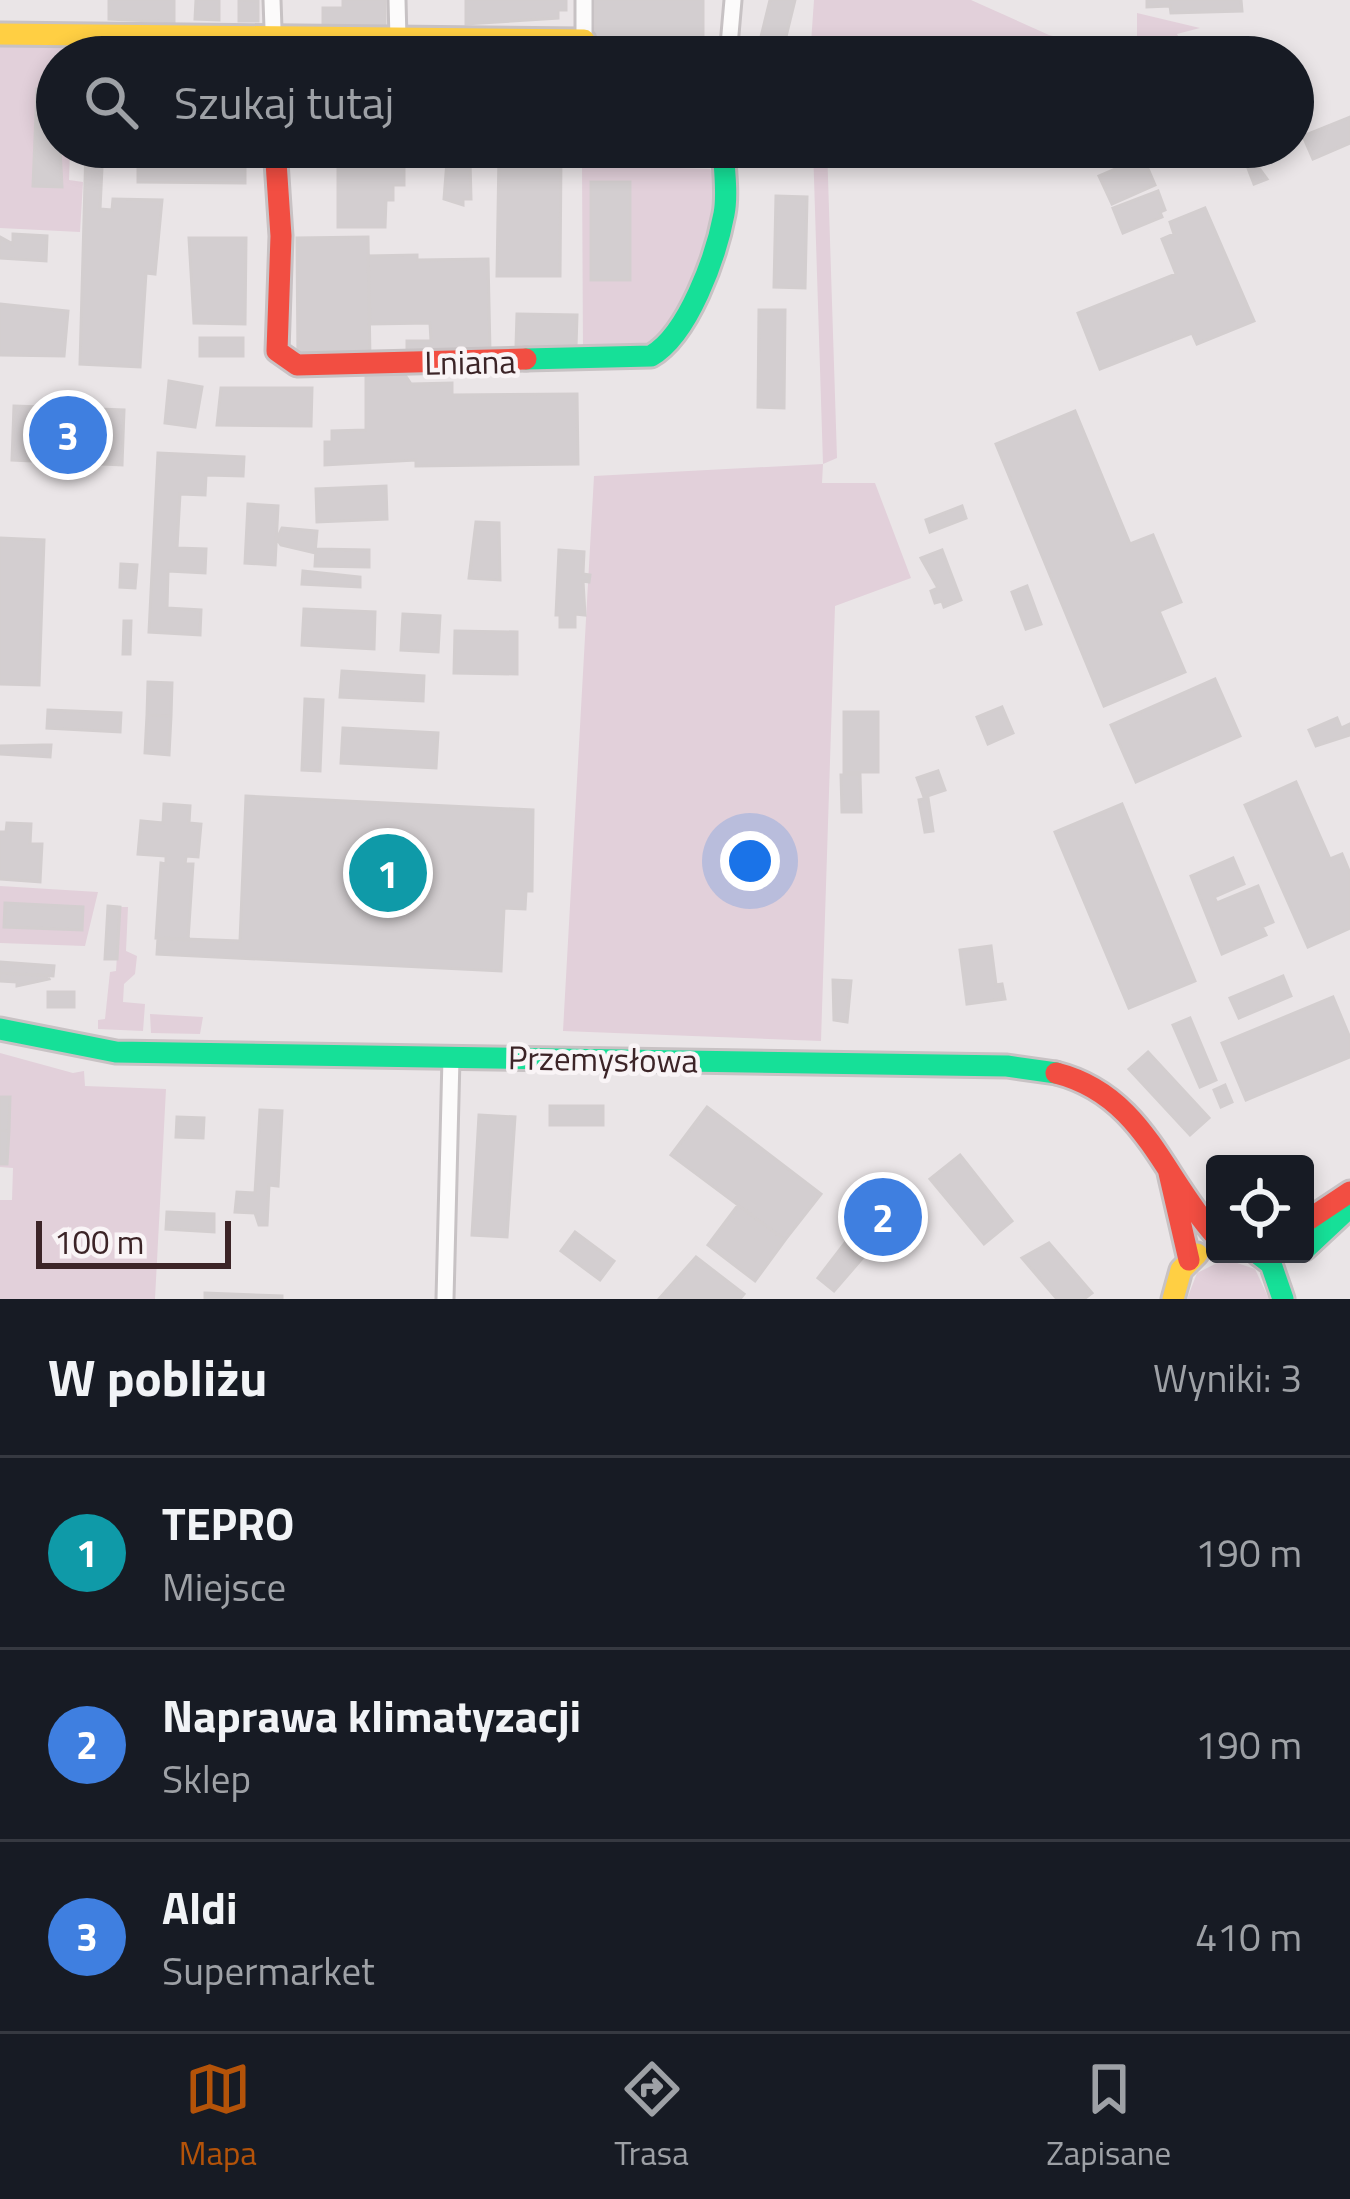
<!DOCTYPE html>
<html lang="pl">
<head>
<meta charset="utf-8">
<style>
  :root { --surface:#171b24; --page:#20242c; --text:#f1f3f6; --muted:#9ea1a6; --line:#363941; --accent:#b45309 }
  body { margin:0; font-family:"Titillium Web",sans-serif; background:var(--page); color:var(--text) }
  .controls { position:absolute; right:36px; bottom:36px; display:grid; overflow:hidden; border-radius:12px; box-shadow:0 6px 18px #0003 }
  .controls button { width:108px; height:108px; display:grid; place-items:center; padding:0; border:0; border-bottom:3px solid var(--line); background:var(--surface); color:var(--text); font:60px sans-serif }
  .scale { position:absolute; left:36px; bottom:30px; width:195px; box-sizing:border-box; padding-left:12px; border:6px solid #3c2427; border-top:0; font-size:33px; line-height:42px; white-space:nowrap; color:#3c2427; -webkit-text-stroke:9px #f9f4f6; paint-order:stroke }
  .you { position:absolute; left:750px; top:861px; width:42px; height:42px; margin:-30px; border:9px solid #fff; border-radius:50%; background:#1a73e8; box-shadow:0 0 0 18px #1a73e833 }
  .badge { display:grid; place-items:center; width:78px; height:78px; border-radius:50%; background:var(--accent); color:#fff; font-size:39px; font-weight:700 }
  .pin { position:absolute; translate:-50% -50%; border:6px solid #fff; box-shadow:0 3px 12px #0006 }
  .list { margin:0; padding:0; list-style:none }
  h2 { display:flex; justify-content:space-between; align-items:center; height:156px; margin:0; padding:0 48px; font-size:51px }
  h2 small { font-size:39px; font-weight:400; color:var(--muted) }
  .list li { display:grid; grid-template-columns:78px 1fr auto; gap:36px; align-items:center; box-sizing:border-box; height:192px; padding:0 48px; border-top:3px solid var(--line) }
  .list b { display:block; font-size:45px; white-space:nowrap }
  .list p { margin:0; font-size:39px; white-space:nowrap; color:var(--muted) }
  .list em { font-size:39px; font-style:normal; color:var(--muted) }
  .icon { flex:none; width:66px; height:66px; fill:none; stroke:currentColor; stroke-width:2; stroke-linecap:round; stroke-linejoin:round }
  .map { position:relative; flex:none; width:1350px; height:1299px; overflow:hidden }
  .search { position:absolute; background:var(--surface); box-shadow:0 6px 18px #0003; left:36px; right:36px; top:36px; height:132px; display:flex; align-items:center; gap:30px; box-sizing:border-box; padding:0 42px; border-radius:66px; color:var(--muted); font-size:45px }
  .sheet { height:732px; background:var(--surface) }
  nav { display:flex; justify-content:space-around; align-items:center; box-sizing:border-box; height:168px; border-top:3px solid var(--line); background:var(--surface); font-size:33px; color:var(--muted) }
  nav a { display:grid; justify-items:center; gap:6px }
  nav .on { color:var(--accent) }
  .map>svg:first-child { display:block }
  .green { fill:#e2d0da }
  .building { fill:#d3ced0; stroke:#d3cecf; stroke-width:3 }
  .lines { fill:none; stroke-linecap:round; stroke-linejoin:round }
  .street-casing { stroke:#c7c2c4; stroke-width:21 }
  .fast-casing { stroke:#c8c2c4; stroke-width:27 }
  .slow-casing { stroke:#c8c2c4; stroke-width:27 }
  .jam-casing { stroke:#c8c2c4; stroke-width:27 }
  .street { stroke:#fcfbfb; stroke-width:15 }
  .fast { stroke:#16e098; stroke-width:21 }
  .slow { stroke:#ffcf43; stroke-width:21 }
  .jam { stroke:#f24e42; stroke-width:21 }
  .labels { text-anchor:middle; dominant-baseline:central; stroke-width:9; stroke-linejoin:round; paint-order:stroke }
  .street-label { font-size:33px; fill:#3c2427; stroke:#f9f4f6 }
</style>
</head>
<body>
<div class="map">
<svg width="1350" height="1299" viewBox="0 0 1350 1299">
  <rect width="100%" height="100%" fill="#eae5e7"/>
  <!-- green -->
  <path class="green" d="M814,0H971L1049,35L1086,44L1137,45V13L1200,28L1177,34L1189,57H810Z
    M0,46L65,47L55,55L57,147H70L69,180L83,182L80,232L0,228Z
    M813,147H827L837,458L823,464L822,483H875L911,578L835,606L821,1041L563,1031L594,476L823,464Z
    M582,165L710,169L721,188L679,326L645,350L583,351Z
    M0,886L98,892L85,946L0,943Z
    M120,907H128L126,951L137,956L135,974L124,984L123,1002L145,1004L143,1031L98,1029V1020L105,1019L110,972L116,971Z
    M150,1014L203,1017L200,1034L151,1033Z
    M0,1053L73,1073L84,1071L85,1086L166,1089L155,1299H0V1200H12L13,1168L0,1167Z
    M1225,1259L1255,1269L1269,1299H1187L1197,1273Z"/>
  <!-- building -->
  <path class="building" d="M109,0H174V22L109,19Z
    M196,0H219V20L195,19Z
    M239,0L258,1V21H239Z
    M343,0H385V32H323V8H343Z
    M466,0H566V10H558V18L466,24Z
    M596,0H703V57H603V41H596Z
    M770,0H795L781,57H756Z
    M1147,0H1241L1242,11L1171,13L1170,6L1147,7Z
    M291,53L577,54V57H291Z
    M37,89L57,90L62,187L33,186Z
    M1350,117V143L1313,159L1303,136Z
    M86,147H103L100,209L112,210L113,199L162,200L155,274L146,273L140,367L80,364Z
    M138,147H245V183L138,182Z
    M499,154L561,155L560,276H497Z
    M1143,157L1155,185L1112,204L1099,176Z
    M338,160L404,161V185H393V200H386L385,227H338Z
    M1253,160L1267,179L1254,184L1246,163Z
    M447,161H470L471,199H463V205L444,199Z
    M591,182H630V280H591Z
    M1158,191L1165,210L1160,212L1162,217L1123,233L1113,208Z
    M776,196L807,197L805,288L774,287Z
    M1205,208L1254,321L1197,344L1192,333L1100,369L1078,313L1176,274L1162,239L1174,234L1170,222Z
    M13,234L47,236L46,261L0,258V237L13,244Z
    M368,237L370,360H298L297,238Z
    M189,238H246L245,324L194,323Z
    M417,255V260L488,259L490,352L407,353V341H431L430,323L370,324L368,256Z
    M0,304L68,311L64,356L0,355Z
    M759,310H785L784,408L758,407Z
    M517,314L577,315L576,347L516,346Z
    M200,338H243V356H200Z
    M366,372H403L411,384L452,383V395L577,394L578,464L416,466V460L325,465V442H332V431L366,430Z
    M169,381L202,387L195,427L165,423Z
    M221,388H312L311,426L217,425Z
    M14,406L124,410L122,465L12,460Z
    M1075,411L1130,544L1153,535L1181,602L1159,611L1185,672L1104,706L996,444Z
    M158,453L244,457L243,476L206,475L205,495L180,494L177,548L206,549L205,573L168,571L167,608L201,610L200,635L149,632Z
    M386,486L387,519L317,522L316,489Z
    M248,504L278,506L275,565L245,563Z
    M962,506L966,518L930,532L926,520Z
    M476,522L499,523L500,580L469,578Z
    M282,528L317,531L315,553L281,545L277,539Z
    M0,538L44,540L39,685L0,684Z
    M316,549L369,550V567L315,566Z
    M559,550L584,552L583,574L590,575L589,582L583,581L585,615L575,614V627H560V615H556Z
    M942,550L961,600L944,607L942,601L935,603L931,591L938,588L921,558Z
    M121,564L137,565L135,588L120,587Z
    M303,571L360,577V587L302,584Z
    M1027,586L1041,624L1026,629L1012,592Z
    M304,609L375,612L374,649L302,645Z
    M403,614L440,616L438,652L401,650Z
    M124,621H131L130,654H123Z
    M455,631L517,632V674L454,673Z
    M342,671L424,676L423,701L340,697Z
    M1215,679L1240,736L1136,782L1111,725Z
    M148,682L172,683L171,716L147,715Z
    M305,699L323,700L320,771L302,770Z
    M1002,707L1013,733L988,744L977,717Z
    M48,710L121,713L120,732L47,728Z
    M844,712H878V772H844Z
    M147,715L171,716L169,755L145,753Z
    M1337,718L1341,728L1350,724V735L1316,746L1309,730Z
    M343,728L438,733L436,768L341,763Z
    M43,745H51L50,757L0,754V746Z
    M938,771L945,790L924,797L917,778Z
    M841,775H860L861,812H842Z
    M1296,782L1330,859L1342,854L1350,873V928L1308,947L1245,805Z
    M246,796L533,810L532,891H526L525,909L504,908L501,971L157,954L158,938L240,941Z
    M928,798L933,831L925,832L919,800Z
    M164,804L190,806L189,823L201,824L198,857L186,856L185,864H193L188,940L156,938L161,863L166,864V856L138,854L141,821L163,823Z
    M1122,804L1195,981L1129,1008L1055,832Z
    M7,823L31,824L30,844H42L40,882L0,879V832H6Z
    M1233,858L1244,884L1214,897L1217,903L1258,886L1273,922L1262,927L1266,935L1222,954L1191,876Z
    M5,903L83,907L82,930L4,927Z
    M108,906L120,907L117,959H105Z
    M991,946L996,985L1002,984L1005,999L967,1004L960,950Z
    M0,962L54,966L53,976L0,973Z
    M0,973L47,975L49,979L17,986V982L0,981Z
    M1283,976L1291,996L1239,1018L1230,998Z
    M833,980L851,981L847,1022L834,1020Z
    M48,992H74V1007H48Z
    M1333,997L1350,1038V1057L1246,1100L1222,1043Z
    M1190,1018L1216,1080L1200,1087L1173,1025Z
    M1148,1052L1209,1118L1190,1135L1129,1069Z
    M1225,1085L1232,1102L1221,1107L1214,1090Z
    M0,1097H10L9,1131L0,1130Z
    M550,1106H603V1125H550Z
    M707,1107L821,1194L785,1240L671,1155Z
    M260,1110L282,1111L278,1186L269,1185L267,1225H259L255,1213L235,1212L237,1192L255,1193Z
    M479,1115L515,1117L507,1237L472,1235Z
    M177,1117L204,1118L203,1138L176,1137Z
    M0,1130L9,1131L7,1164H0Z
    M960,1155L1012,1221L984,1244L930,1179Z
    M894,1179L916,1196L834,1291L818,1278Z
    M738,1205L785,1240L755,1281L708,1245Z
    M167,1212L214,1214V1232L166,1229Z
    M575,1232L614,1261L600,1280L561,1251Z
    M1049,1243L1092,1293L1084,1299H1057L1022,1258Z
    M696,1257L744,1294L740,1299H659Z
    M205,1293L282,1296V1299H205Z"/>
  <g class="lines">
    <!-- street casing -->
    <g class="street-casing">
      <path id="street" d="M272,0L274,57
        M397,0L398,39
        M584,0V57
        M728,57L733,0
        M581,147L724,158
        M445,1299L451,1058"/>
    </g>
    <!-- fast casing -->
    <g class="fast-casing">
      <path id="fast" d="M526,359L651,356C688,335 716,257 724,214C728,194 724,168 723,147
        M0,1029L116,1052L1007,1066L1056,1073
        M1305,1249L1350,1207
        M1258,1254L1271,1264L1283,1299"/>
    </g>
    <!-- slow casing -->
    <g class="slow-casing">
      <path id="slow" d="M0,34L584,40
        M1173,1299L1181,1270L1197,1254"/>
    </g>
    <!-- jam casing -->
    <g class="jam-casing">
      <path id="jam" d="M275,147L281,236L277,351L297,365L526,359
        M1056,1073C1143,1095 1162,1176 1215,1235
        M1169,1173L1189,1260
        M1305,1222L1350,1192"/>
    </g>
    <!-- street -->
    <use href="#street" class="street"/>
    <!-- fast -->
    <use href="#fast" class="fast"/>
    <!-- slow -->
    <use href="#slow" class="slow"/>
    <!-- jam -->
    <use href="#jam" class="jam"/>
  </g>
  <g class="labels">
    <!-- street labels -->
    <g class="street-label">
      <text transform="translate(470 362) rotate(-1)">Lniana</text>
      <text transform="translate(603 1059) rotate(1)">Przemysłowa</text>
    </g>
  </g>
</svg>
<div class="controls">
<button><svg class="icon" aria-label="locate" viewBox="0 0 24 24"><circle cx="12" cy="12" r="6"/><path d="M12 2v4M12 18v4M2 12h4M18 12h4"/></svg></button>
</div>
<div class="scale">100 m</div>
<div class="you"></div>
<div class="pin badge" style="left:388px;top:873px;background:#0f9aa8">1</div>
<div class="pin badge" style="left:883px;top:1217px;background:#3f7fe0">2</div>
<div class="pin badge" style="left:68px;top:435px;background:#3f7fe0">3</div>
<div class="search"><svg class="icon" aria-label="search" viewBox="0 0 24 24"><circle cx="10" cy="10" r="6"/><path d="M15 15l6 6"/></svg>Szukaj tutaj</div>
</div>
<section class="sheet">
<h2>W pobliżu<small>Wyniki: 3</small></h2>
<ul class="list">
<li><span class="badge" style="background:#0f9aa8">1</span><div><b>TEPRO</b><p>Miejsce</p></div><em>190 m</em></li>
<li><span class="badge" style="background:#3f7fe0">2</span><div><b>Naprawa klimatyzacji</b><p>Sklep</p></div><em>190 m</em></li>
<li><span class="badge" style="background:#3f7fe0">3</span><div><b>Aldi</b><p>Supermarket</p></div><em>410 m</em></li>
</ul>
</section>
<nav>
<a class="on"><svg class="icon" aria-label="map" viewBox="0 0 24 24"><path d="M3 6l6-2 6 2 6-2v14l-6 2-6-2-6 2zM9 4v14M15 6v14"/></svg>Mapa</a>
<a><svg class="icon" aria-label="directions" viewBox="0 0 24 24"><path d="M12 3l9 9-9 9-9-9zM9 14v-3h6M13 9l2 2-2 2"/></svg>Trasa</a>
<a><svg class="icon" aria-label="saved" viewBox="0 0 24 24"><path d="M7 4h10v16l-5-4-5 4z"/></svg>Zapisane</a>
</nav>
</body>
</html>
